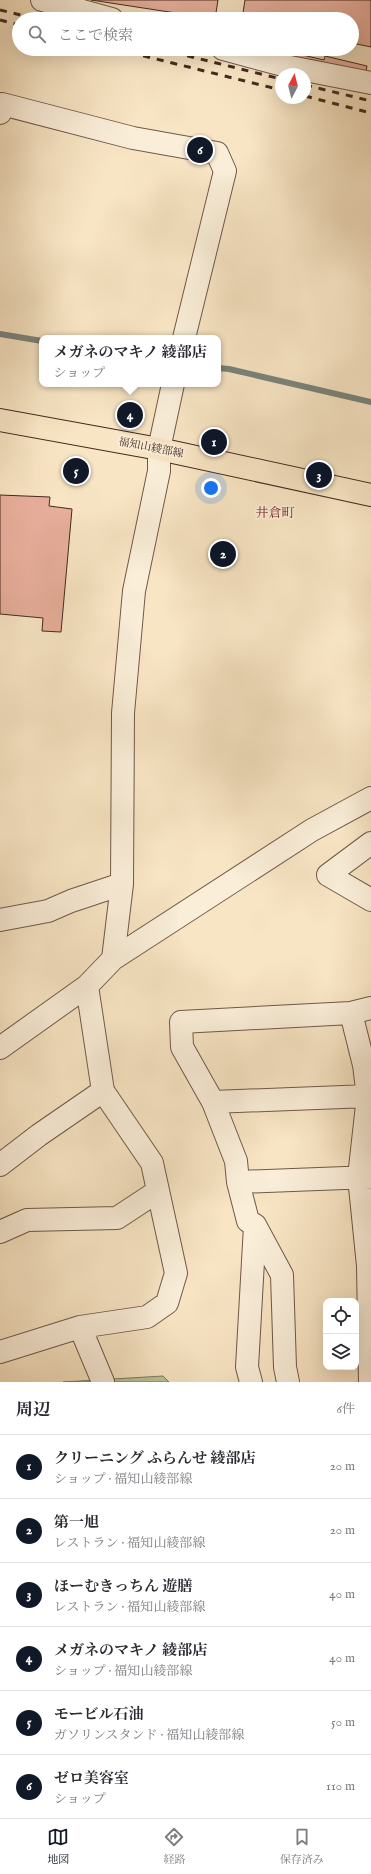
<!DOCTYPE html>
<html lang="ja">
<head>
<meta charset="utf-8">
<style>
  :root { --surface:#fff; --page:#f7f7f7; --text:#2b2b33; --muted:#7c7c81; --line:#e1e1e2; --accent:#111827 }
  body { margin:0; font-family:"IM FELL English","Noto Serif JP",serif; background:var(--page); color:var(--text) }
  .controls { position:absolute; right:12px; bottom:12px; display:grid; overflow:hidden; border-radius:8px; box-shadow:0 4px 16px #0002 }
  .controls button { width:36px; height:36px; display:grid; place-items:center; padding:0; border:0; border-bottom:1px solid var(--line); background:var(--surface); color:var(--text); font:20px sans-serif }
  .compass { position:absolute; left:275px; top:68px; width:36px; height:36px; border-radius:50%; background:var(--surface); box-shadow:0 4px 16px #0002; rotate:7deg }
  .you { position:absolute; left:211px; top:488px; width:14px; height:14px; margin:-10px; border:3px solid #fff; border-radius:50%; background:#1a73e8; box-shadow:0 0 0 6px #1a73e833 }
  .badge { display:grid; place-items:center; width:26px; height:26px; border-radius:50%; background:var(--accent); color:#fff; font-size:13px; font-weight:700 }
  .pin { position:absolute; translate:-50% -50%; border:2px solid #fff; box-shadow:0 1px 4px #0006 }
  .popup { position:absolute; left:39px; top:335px; width:182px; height:52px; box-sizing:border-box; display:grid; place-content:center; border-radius:8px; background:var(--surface); filter:drop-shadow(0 1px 3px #0005); font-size:13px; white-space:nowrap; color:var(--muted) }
  .popup b { font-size:15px; color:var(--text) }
  .popup::after { content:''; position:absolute; left:50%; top:100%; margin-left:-8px; border:8px solid transparent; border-top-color:var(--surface) }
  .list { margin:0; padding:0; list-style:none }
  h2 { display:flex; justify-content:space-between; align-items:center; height:52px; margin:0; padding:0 16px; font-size:17px }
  h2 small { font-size:13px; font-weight:400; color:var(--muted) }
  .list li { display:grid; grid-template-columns:26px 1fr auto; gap:12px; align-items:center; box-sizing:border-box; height:64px; padding:0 16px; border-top:1px solid var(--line) }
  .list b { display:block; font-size:15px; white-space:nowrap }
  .list p { margin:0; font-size:13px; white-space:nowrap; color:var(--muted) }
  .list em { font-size:13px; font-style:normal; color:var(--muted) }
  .icon { flex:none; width:22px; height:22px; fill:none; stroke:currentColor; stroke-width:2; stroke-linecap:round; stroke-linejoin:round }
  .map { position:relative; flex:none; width:371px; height:1382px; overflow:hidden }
  .search { position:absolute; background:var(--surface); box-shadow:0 4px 16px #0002; left:12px; right:12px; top:12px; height:44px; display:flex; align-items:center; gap:10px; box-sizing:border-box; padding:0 14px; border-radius:22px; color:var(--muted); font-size:15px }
  .sheet { height:436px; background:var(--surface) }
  nav { display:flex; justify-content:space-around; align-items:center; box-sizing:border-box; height:56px; border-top:1px solid var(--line); background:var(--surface); font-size:11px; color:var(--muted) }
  nav a { display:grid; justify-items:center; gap:2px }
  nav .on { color:var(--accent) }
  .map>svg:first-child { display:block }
  .green { fill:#b7c699; stroke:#7d785c }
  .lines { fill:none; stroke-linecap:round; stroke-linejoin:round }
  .stream { stroke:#7a837b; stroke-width:6 }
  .building { fill:#e8af9c; stroke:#432a1f }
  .minor-casing { stroke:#705948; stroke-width:24 }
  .major-casing { stroke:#432a1f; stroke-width:24 }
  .minor { stroke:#faeed9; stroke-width:22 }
  .major { stroke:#f8e5c4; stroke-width:22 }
  .rail { stroke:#432a1f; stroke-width:3; stroke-dasharray:7 7; stroke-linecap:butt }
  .labels { text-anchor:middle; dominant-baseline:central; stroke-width:3.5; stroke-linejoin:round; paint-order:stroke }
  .street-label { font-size:11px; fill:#432a1f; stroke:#faeed9 }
  .quarter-label { font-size:13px; fill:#7a1f14; stroke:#faeed9 }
</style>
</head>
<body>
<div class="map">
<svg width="371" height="1382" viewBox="0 0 371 1382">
  <rect width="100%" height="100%" fill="#f8e5c4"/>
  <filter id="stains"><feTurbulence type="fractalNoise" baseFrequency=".005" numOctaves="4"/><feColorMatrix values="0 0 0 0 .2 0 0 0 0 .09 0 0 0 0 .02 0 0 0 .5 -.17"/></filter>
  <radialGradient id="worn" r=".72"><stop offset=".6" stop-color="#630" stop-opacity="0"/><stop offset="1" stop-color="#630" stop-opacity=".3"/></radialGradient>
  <!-- green -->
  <path class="green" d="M163,1376L169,1382H63Z"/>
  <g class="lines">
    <!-- stream -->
    <path class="stream" d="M0,334L42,341
      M218,368L229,369L371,402"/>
  </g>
  <!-- building -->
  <path class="building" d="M91,0H218L215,19Z
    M245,0H371V47L352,43V19H242Z
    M257,49H277L324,60L325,56L367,66L365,76Z
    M0,495L50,497L49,506L72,509L61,632L42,631L43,618L0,614Z"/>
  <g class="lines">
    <!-- minor casing -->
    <g class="minor-casing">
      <path id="minor" d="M42,0L112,19
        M223,49L290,67L371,83
        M0,113L2,104L133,138L217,153L225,171L184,338
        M371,843L328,875L371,900
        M0,920L48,911L71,901L122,884
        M113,959L122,884L123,713L134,591L159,471V449L173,384
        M351,1013L364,1065L368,1096L359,1177L368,1266L370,1382
        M0,1048L87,986L113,959L312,830L371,798
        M213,1102L368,1096
        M0,1165L39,1135L103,1091
        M238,1182L371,1177
        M0,1232L27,1220L117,1218L158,1191
        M80,1327L103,1382
        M0,1352L80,1327L147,1317L167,1303L176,1273L152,1163L103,1091L87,986
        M251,1382L247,1367L255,1226
        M288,1382L285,1367L282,1275L255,1225L248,1221L238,1182L236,1161L213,1102L182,1047L181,1022L351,1013L371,1008"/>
    </g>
    <!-- major casing -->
    <g class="major-casing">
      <path id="major" d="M0,420L159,449L371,495"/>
    </g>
    <!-- minor -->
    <use href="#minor" class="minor"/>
    <!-- major -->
    <use href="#major" class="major"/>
    <!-- rail -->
    <path class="rail" d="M0,10L37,19
      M0,20L19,25
      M116,49L281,90
      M160,49L281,79
      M305,85L371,101
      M305,96L371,113"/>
  </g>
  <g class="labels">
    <!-- street labels -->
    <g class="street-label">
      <text transform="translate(151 448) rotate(11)">福知山綾部線</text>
    </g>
    <!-- quarter labels -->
    <g class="quarter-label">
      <text x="275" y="513">井倉町</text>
    </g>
  </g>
  <rect width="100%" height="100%" filter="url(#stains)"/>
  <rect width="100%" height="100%" fill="url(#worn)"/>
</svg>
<div class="controls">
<button><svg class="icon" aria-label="locate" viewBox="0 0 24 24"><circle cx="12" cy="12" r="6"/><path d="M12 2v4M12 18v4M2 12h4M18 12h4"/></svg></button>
<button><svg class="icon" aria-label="layers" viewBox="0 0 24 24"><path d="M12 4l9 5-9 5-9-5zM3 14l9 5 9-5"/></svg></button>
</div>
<svg class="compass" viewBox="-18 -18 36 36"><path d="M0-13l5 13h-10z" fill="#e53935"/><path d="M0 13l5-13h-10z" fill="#7c7c81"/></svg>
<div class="you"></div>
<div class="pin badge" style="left:214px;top:442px">1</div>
<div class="pin badge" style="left:223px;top:554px">2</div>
<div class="pin badge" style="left:319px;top:475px">3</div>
<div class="pin badge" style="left:130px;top:415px">4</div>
<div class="popup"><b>メガネのマキノ 綾部店</b>ショップ</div>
<div class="pin badge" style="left:76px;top:471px">5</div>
<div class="pin badge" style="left:200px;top:150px">6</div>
<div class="search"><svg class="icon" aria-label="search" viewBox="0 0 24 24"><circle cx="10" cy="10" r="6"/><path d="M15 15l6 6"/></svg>ここで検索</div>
</div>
<section class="sheet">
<h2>周辺<small>6件</small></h2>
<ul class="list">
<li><span class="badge">1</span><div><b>クリーニング ふらんせ 綾部店</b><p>ショップ · 福知山綾部線</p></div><em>20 m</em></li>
<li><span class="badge">2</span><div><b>第一旭</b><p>レストラン · 福知山綾部線</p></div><em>20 m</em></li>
<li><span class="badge">3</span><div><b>ほーむきっちん 遊膳</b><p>レストラン · 福知山綾部線</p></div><em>40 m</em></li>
<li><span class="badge">4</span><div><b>メガネのマキノ 綾部店</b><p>ショップ · 福知山綾部線</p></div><em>40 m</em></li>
<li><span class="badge">5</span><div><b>モービル石油</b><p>ガソリンスタンド · 福知山綾部線</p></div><em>50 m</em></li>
<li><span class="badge">6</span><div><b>ゼロ美容室</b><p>ショップ</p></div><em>110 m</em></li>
</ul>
</section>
<nav>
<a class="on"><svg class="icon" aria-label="map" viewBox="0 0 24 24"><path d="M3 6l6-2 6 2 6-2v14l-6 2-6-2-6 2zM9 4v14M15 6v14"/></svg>地図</a>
<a><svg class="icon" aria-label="directions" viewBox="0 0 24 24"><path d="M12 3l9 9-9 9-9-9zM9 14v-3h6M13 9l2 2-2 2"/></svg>経路</a>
<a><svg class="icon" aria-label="saved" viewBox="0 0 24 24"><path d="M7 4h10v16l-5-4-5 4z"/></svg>保存済み</a>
</nav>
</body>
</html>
